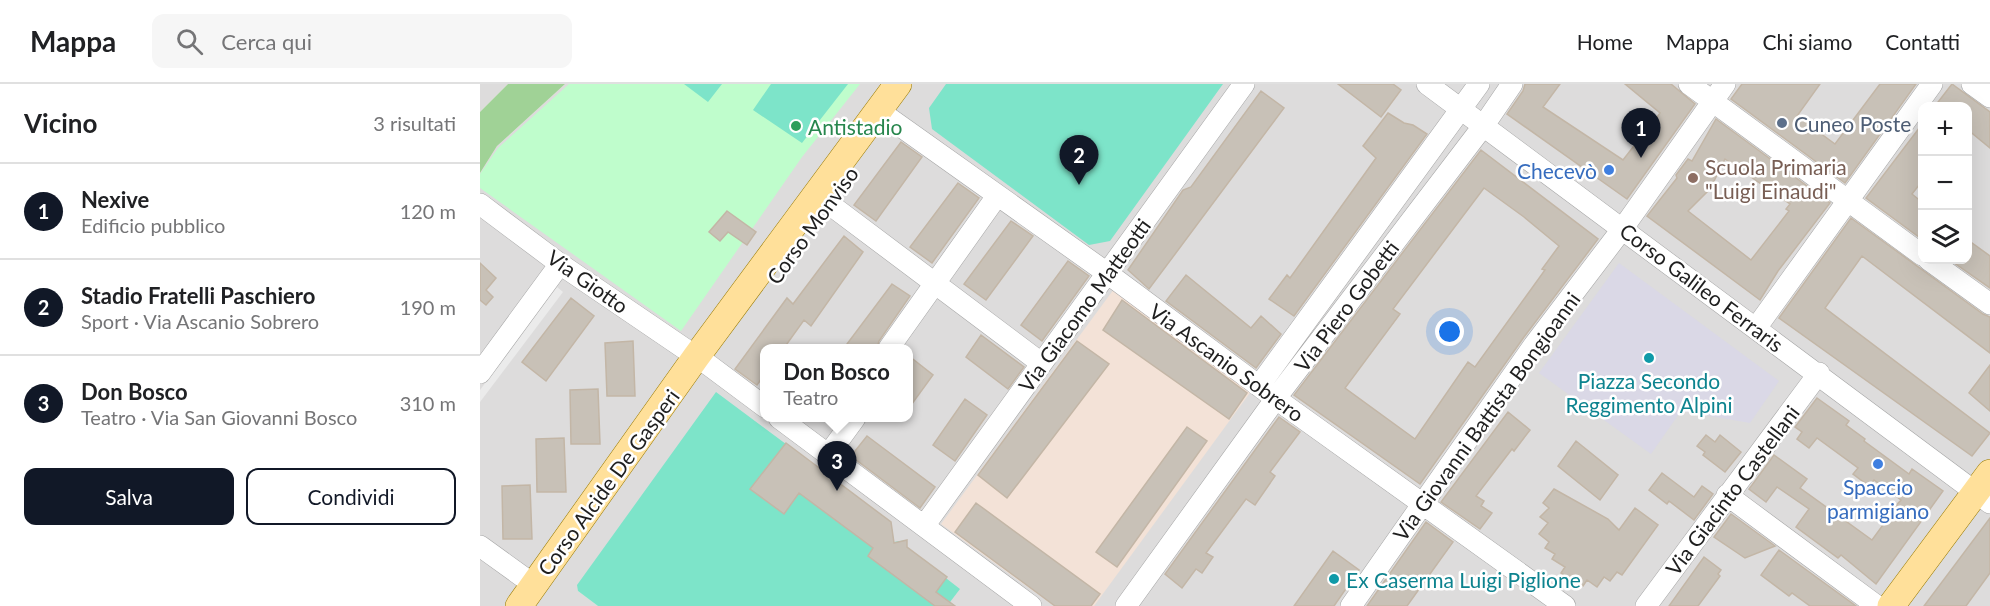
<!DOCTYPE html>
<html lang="it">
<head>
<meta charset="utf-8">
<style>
  :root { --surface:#fff; --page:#f6f6f6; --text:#202124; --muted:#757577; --line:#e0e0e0; --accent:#111827 }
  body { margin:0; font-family:Lato,sans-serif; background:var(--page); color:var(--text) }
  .controls { position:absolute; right:18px; top:18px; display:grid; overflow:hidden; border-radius:12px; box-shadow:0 6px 24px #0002 }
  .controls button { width:54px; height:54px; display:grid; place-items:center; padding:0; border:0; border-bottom:2px solid var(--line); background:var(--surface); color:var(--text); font:30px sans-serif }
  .you { position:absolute; left:970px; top:248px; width:21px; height:21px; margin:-15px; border:4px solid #fff; border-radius:50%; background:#1a73e8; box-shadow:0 0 0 9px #1a73e833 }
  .badge { display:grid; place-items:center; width:39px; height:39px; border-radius:50%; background:var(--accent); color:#fff; font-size:20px; font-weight:700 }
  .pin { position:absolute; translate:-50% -50px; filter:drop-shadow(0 2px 3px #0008) }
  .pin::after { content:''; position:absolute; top:32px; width:21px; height:18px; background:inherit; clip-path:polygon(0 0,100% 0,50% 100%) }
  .popup { position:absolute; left:280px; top:260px; width:153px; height:78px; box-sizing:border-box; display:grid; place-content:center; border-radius:12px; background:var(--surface); filter:drop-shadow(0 2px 4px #0005); font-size:20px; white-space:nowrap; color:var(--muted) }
  .popup b { font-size:22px; color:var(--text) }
  .popup::after { content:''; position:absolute; left:50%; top:100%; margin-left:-12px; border:12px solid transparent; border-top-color:var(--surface) }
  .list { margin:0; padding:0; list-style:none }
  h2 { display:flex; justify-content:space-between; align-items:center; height:78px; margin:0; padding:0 24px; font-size:26px }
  h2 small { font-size:20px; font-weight:400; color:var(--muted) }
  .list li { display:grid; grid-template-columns:39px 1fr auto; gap:18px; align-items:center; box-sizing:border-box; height:96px; padding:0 24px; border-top:2px solid var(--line) }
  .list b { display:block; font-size:22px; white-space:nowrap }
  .list p { margin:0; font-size:20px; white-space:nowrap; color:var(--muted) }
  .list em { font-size:20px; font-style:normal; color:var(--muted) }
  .actions { display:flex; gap:12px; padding:18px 24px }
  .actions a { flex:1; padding:14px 0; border:2px solid var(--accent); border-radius:12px; text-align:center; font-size:21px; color:var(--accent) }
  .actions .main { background:var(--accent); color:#fff }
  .icon { flex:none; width:33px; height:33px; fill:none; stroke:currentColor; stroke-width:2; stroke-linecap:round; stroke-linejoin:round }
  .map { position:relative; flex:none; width:1510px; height:522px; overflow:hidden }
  header { display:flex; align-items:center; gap:36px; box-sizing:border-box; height:84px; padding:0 30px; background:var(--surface); border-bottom:2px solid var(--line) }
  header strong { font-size:28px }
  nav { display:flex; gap:33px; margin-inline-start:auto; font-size:21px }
  .search { width:420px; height:54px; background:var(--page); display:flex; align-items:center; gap:15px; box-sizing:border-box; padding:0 21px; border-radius:12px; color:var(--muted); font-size:22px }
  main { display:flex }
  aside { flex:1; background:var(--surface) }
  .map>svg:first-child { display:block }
  .residential { fill:#dddcdc; fill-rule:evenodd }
  .military { fill:#f3e2d7 }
  .forest { fill:#a0d296 }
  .park { fill:#bffdcc }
  .pitch { fill:#7de4c9 }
  .parking { fill:#ebebeb }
  .plaza { fill:#dad8e6 }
  .building { fill:#c8c1b7; stroke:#c3b6a6; stroke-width:1.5; fill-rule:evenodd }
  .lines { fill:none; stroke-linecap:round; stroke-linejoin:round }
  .minor-casing { stroke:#a6a6a6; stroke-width:22 }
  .major-casing { stroke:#997a00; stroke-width:28 }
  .minor { stroke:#fff; stroke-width:21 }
  .major { stroke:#ffe09a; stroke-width:27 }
  .service-dot { fill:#5c6f8a; stroke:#fff; stroke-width:2 }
  .leisure-dot { fill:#2e9e5b; stroke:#fff; stroke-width:2 }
  .shop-dot { fill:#3f7fe0; stroke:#fff; stroke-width:2 }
  .education-dot { fill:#8d6e63; stroke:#fff; stroke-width:2 }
  .culture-dot { fill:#0f9aa8; stroke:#fff; stroke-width:2 }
  .labels { text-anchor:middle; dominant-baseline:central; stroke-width:5; stroke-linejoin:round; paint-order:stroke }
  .service-label { font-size:21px; fill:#4e5e75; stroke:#fff; text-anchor:start }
  .leisure-label { font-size:21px; fill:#27864d; stroke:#fff; text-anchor:start }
  .education-label { font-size:21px; fill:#785e54; stroke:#fff; text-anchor:start }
  .shop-label { font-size:21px; fill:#366cbe; stroke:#fff; text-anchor:end }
  .street-label { font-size:21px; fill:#1f1f1f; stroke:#fff }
  .culture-label { font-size:21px; fill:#0d838f; stroke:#fff }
</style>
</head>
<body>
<header>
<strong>Mappa</strong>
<div class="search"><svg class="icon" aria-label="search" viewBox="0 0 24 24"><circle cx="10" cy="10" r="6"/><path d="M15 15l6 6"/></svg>Cerca qui</div>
<nav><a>Home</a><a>Mappa</a><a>Chi siamo</a><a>Contatti</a></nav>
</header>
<main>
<aside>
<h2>Vicino<small>3 risultati</small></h2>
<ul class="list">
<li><span class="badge">1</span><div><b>Nexive</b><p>Edificio pubblico</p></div><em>120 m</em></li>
<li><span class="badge">2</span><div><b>Stadio Fratelli Paschiero</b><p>Sport · Via Ascanio Sobrero</p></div><em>190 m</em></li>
<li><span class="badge">3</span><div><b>Don Bosco</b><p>Teatro · Via San Giovanni Bosco</p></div><em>310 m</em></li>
</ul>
<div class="actions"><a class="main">Salva</a><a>Condividi</a></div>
</aside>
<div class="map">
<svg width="1510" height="522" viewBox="0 0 1510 522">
  <rect width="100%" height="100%" fill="#f0eee4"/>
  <!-- residential -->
  <path class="residential" d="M0,0H28L0,28Z
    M85,0H1510V522H467V493L427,463L414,459L98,507L118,522H0V89L17,62ZM1442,22H1488V176H1442ZM285,264H429V334H285Z"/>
  <!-- military -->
  <path class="military" d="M634,205L772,306L614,522H574L461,440Z"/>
  <!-- forest -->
  <path class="forest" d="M28,0H85L17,62L0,89V28Z"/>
  <!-- park -->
  <path class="park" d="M89,0H380L322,73L201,247L0,104V90L18,64Z"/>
  <!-- pitch -->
  <path class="pitch" d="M204,0H242L228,18Z
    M291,0H368L322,59L273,26Z
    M466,0H743L630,157L609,161L452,45L449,24Z
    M236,308L411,438L414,458L427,456V464L480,505L467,522H118L98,507L97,501Z"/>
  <!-- parking -->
  <path class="parking" d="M77,203L83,208L0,318V306Z"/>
  <!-- plaza -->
  <path class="plaza" d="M1139,179L1299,297L1270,339L1201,327L1171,370L1059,289Z"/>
  <!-- building -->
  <path class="building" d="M858,0H913L921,6L901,33Z
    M1045,0H1080L1063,23L1143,76L1157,58L1159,59L1180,29L1145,0H1191L1215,20L1147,115L1027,30L1043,7Z
    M1262,0H1340L1317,32L1355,60L1400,0H1436L1365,99L1251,15Z
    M1472,0L1510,28V64L1488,46V22H1455Z
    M781,7L804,24L669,205L648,186L703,106L711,103Z
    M908,29L924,39L933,41L947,50L814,232L789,215L807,191L810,194L896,74L883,62Z
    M1236,35L1350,119L1298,187L1280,216L1167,132L1197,94L1196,91L1208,75L1212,77ZM1245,75L1310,120L1306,125L1309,127L1271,176L1208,127L1230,105Z
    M1443,39V96L1432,110L1443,119V156L1386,114Z
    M421,58L442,73L396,137L374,121Z
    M1001,66L1118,155L1044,253L940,400L814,311ZM1004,104L1044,133L1079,162L1062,185L1065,186L995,283L988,278L935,355L865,304L920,230L913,225Z
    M478,99L499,114L452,179L430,163Z
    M247,127L276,148L267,161L248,148L240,157L229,148Z
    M1371,134L1503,230L1510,233V269L1382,172L1345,224L1510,349L1492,372L1299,234Z
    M531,137L553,152L506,216L484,200Z
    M364,152L383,168L331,242L324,236L304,264H285V290L277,301L255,285L307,214L313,220Z
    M1488,156L1510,172V204L1470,176H1488Z
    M588,177L609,192L562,257L541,241Z
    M0,179L16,194L6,206L13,213L6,221L0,216Z
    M706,191L771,244L781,232L801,250L776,284L686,217Z
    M412,200L430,212L399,257L397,264H364Z
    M91,214L114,232L66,297L42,278Z
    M642,216L767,309L749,335L623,246Z
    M501,251L544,283L528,305L486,273Z
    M153,257L155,312H127L125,259Z
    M597,257L629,280L527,414L498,391Z
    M429,272L453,291L429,324Z
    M1510,281V327L1489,309Z
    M118,305L120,360H91L90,306Z
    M1337,314L1369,337L1366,341L1385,355L1384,357L1429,390L1432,385L1463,407L1396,500L1361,471L1358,474L1316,443L1329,425L1297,403L1286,418L1269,405L1294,371L1327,395L1320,404L1392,456L1411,430L1409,429L1421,416L1394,396L1389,402L1373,390L1378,384L1337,354L1329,364L1317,355L1322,348L1315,343Z
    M485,315L507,331L475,377L453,361Z
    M1028,328L1050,346L1034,367L1032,365L996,412L1004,417L1001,422L1012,429L1000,445L961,418Z
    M799,333L820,348L790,388L795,392L775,421L766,415L726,469L733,473L722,489L716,485L702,504L685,490Z
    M707,343L727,357L637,483L616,468Z
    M1226,351L1235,358L1240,351L1261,368L1245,388L1223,371L1225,368L1217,362Z
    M387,352L455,403L440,424L371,372Z
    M84,354L86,408H57L56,355Z
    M1096,357L1138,391L1120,416L1078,382Z
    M306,359L411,438L414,459L427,456V463L467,493L456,508L475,522H455L388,472L393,464L319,409L304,430L270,405Z
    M1182,389L1214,413L1222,402L1233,410L1214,436L1189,417L1187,420L1169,406Z
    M50,401L52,455H23L22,402Z
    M1074,405L1128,435L1139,446L1155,424L1178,441L1142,491L1137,488L1130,497L1124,493L1117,503L1107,496L1103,502L1081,489L1085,483L1072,475L1075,470L1065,464L1069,458L1059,450L1068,439L1060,433L1069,424L1063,419Z
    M496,419L620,510L611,522H575L475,448Z
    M1251,430L1295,462L1265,474L1234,453Z
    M1510,434V489L1486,522H1444Z
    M946,438L973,458L927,522H887Z
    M1299,466L1376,522H1330L1312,509L1309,512L1281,491Z
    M853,467L879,486L854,522H814Z
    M1224,473L1241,486L1238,490L1240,492L1218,522H1189Z"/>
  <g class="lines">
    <!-- minor casing -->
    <g class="minor-casing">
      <path id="minor" d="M947,0L1510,419
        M1209,0L1442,171
        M1492,0L1510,13
        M409,34L627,189L806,322L1085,522
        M348,119L561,279
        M0,120L80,180L230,282L285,323
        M1449,176L1510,220
        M1276,244L1452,0
        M409,264L517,112
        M0,289L80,180
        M779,302L999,0
        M299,334L551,522
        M348,371L375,334
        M1247,411L1397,522
        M444,442L764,0
        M0,462L54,501
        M646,522L802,306L1004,41L1032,0
        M871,522L1054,261L1143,144L1245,0
        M1166,522L1339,289"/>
    </g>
    <!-- major casing -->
    <g class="major-casing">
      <path id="major" d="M39,522L216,273L418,0
        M1411,522L1510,389"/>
    </g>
    <!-- minor -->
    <use href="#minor" class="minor"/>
    <!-- major -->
    <use href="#major" class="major"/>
  </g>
  <!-- markers -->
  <circle class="service-dot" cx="1302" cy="39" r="6"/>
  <circle class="leisure-dot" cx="316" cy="42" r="6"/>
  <g class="shop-dot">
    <circle cx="1129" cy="86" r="6"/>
    <circle cx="1398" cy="380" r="6"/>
  </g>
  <circle class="education-dot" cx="1213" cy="94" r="6"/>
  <g class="culture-dot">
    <circle cx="1169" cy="274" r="6"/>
    <circle cx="854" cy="495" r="6"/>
  </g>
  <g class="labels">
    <!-- service labels -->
    <g class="service-label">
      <text x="1314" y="39">Cuneo Poste</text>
    </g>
    <!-- leisure labels -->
    <g class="leisure-label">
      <text x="328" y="42">Antistadio</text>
    </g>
    <!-- education labels -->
    <g class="education-label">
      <text x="1225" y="82">Scuola Primaria<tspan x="1225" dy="24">"Luigi Einaudi"</tspan></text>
    </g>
    <!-- shop labels -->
    <g class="shop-label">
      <text x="1117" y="86">Checevò</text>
      <text x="1398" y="402" text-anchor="middle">Spaccio<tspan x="1398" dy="24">parmigiano</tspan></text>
    </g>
    <!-- street labels -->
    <g class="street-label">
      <text transform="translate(332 141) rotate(-54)">Corso Monviso</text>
      <text transform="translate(108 197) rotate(35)">Via Giotto</text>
      <text transform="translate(1222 203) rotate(37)">Corso Galileo Ferraris</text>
      <text transform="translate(604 221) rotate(-54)">Via Giacomo Matteotti</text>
      <text transform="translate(866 222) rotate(-53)">Via Piero Gobetti</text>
      <text transform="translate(747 278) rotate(36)">Via Ascanio Sobrero</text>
      <text transform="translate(1006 332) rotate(-54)">Via Giovanni Battista Bongioanni</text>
      <text transform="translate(128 398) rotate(-54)">Corso Alcide De Gasperi</text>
      <text transform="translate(1252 406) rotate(-53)">Via Giacinto Castellani</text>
    </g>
    <!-- culture labels -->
    <g class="culture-label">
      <text x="1169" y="296">Piazza Secondo<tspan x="1169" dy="24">Reggimento Alpini</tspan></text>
      <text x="866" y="495" text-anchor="start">Ex Caserma Luigi Piglione</text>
    </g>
  </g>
</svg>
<div class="controls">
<button>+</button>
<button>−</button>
<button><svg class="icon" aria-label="layers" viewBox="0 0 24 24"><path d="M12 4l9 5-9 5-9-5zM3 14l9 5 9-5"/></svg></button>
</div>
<div class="you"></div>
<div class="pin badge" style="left:1161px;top:74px">1</div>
<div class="pin badge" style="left:599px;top:101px">2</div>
<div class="pin badge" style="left:357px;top:407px">3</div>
<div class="popup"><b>Don Bosco</b>Teatro</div>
</div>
</main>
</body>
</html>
